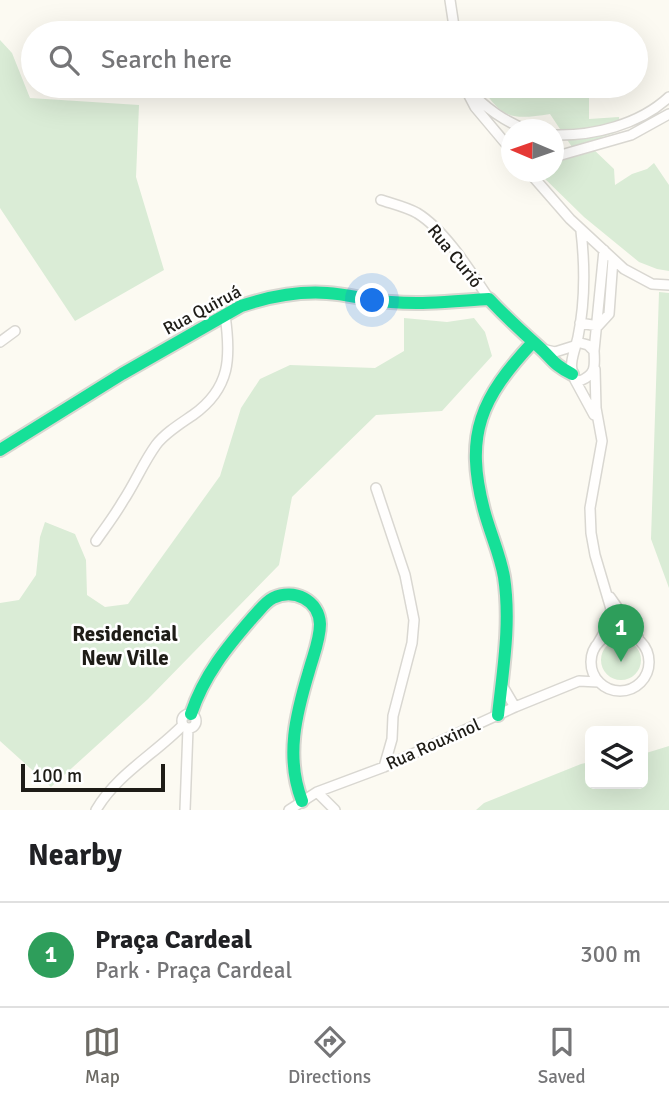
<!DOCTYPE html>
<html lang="en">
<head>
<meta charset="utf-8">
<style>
  :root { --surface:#fff; --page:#f2f2f2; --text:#202124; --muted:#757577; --line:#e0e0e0; --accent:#6c6a64 }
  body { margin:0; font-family:Signika,sans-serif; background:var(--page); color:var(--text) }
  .controls { position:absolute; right:21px; bottom:21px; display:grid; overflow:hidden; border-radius:10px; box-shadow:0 7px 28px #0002 }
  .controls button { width:63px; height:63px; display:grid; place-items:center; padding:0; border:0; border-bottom:2px solid var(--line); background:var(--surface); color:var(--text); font:35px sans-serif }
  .compass { position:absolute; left:501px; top:119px; width:63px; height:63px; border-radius:50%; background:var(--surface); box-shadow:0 7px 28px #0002; rotate:272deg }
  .scale { position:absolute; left:21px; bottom:18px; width:144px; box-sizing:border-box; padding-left:7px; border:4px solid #1e1c17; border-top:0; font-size:19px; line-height:24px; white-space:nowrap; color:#1e1c17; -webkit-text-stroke:5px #fff; paint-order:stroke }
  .you { position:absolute; left:373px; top:301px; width:24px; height:24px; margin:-18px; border:5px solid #fff; border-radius:50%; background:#1a73e8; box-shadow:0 0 0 10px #1a73e833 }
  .badge { display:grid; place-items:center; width:46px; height:46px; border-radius:50%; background:var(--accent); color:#fff; font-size:23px; font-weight:700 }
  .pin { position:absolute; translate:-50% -58px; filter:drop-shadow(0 2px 4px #0008) }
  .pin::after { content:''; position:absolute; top:37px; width:24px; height:21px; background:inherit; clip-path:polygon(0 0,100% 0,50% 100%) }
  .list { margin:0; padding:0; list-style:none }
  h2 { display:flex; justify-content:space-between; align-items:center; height:91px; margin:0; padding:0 28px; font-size:30px }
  h2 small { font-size:23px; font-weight:400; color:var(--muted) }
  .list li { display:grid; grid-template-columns:46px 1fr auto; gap:21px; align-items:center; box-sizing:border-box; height:105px; padding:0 28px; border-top:2px solid var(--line) }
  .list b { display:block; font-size:26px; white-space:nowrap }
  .list p { margin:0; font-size:23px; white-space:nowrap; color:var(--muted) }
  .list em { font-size:23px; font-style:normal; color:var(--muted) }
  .icon { flex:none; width:38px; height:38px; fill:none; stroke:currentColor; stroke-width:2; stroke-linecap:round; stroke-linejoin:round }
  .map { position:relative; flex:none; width:669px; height:810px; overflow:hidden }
  .search { position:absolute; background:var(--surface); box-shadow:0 7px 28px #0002; left:21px; right:21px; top:21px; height:77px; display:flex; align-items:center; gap:18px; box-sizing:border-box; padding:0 24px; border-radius:38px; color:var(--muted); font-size:26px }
  .sheet { height:196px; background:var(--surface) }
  nav { display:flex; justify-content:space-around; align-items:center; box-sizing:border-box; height:98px; border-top:2px solid var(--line); background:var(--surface); font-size:19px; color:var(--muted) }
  nav a { display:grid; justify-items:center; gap:4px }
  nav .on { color:var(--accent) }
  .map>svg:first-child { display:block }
  .green { fill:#daecd6 }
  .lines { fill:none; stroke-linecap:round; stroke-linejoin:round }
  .street-casing { stroke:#d9d7d1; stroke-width:12 }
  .fast-casing { stroke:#d9d7d1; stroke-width:16 }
  .street { stroke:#fffefd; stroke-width:9 }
  .fast { stroke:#16e098; stroke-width:12 }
  .labels { text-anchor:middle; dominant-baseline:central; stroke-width:5; stroke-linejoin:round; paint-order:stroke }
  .street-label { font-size:18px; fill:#1e1c17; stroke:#fff }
  .quarter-label { font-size:21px; font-weight:bold; fill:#1e1c17; stroke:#fff }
</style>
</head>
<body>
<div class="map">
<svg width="669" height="810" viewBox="0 0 669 810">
  <rect width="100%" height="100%" fill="#fcfaf2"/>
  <!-- green -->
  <path class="green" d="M0,40L12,53L30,98L139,105L136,177L164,270L75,321L0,208Z
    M481,86H528L529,88L534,86H614L613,92L589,93V119L619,117L620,127L615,133L602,137L591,147L614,169L615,185L632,174L647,169L654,163L669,185V271L657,269L639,262L584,217L538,172H554V154L561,160L574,150L550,114C512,120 502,119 481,86Z
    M659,292L669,293V588L651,539Z
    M404,318L447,322L474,318L485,332L492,356L442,411L376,415L292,497L279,565L148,699L51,787L0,741V603L19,600L36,575L40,537L45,522L75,534L86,560L87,595L105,607L128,604L220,476L241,408L260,379L290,365L375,368L404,351Z
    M601 660a20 20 0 1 1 40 0a20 20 0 1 1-40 0Z
    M669,746V810H476L484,803L581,764L590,762V784H643V754Z"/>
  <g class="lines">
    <!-- street casing -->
    <g class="street-casing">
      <path id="street" d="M450,0L455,33
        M464,86L475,107L512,151
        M469,89C483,107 507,123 528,130
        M554,135C593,136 639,125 669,97
        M554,157L631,135L669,114
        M529,172L570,219L624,269L652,284L669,285
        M381,200C393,204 406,207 417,213C445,230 471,272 489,299
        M580,323L598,326L609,314L613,259
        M0,342L15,331
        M577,342L588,345L594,351C595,367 596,374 580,381L575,380C567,365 575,351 578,337C585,303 585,266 581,231
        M542,349L555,352L574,346
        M594,351L604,250
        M595,369L596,408L602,441L590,508L591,533L595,555L611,609L608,626L598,643
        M575,380L594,415
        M376,488L405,575L414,620L412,643L393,716L392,739L384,767
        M96,541C105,528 115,515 123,501C135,483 143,463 156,445C165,433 180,424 193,415C231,388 231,357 225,315
        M610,597L638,637
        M591 662a29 29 0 1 1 58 0a29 29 0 1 1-58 0Z
        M502,685L515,707
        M182 721a7 7 0 1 1 14 0a7 7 0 1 1-14 0Z
        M317,792L335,810
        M96,810C117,774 155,754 183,725
        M185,810L188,728
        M289,810L317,792L384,767L515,707L579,681L598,682"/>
    </g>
    <!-- fast casing -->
    <g class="fast-casing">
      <path id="fast" d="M0,450L122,374L241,306C268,297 298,291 327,293C348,294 370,301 391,302C424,305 456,301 489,299C505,316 521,331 538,346C553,359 552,364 572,374
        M191,714C204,675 227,647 254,616C260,610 265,602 273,598C294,588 319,600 320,624C320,640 313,656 309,671C296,714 285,757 302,801
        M498,715C503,669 511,623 504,577C500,554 490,533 484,510C464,434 481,398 533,342"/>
    </g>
    <!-- street -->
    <use href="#street" class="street"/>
    <!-- fast -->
    <use href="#fast" class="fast"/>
  </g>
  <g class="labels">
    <!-- street labels -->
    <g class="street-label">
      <text transform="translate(455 256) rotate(51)">Rua Curió</text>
      <text transform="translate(202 310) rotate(-28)">Rua Quiruá</text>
      <text transform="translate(433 744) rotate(-24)">Rua Rouxinol</text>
    </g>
    <!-- quarter labels -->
    <g class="quarter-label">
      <text x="125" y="634">Residencial<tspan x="125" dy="24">New Ville</tspan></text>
    </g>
  </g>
</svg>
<div class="controls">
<button><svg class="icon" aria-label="layers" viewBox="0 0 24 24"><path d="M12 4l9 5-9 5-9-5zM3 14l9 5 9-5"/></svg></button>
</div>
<svg class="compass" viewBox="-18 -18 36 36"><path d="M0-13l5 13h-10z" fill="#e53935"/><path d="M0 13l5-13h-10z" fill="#757577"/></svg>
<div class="scale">100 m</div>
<div class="you"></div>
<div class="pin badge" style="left:621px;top:662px;background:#2e9e5b">1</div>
<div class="search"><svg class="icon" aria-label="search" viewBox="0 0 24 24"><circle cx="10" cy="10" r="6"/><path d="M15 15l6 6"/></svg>Search here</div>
</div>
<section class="sheet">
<h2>Nearby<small></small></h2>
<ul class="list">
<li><span class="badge" style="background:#2e9e5b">1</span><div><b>Praça Cardeal</b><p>Park · Praça Cardeal</p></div><em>300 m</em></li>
</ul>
</section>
<nav>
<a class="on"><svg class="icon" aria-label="map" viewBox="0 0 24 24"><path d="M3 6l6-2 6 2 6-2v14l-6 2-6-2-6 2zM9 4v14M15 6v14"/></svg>Map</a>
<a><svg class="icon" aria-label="directions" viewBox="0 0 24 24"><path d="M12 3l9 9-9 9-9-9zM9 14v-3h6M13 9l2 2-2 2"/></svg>Directions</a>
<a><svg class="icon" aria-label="saved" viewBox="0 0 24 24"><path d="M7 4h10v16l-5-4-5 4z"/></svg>Saved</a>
</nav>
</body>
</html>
